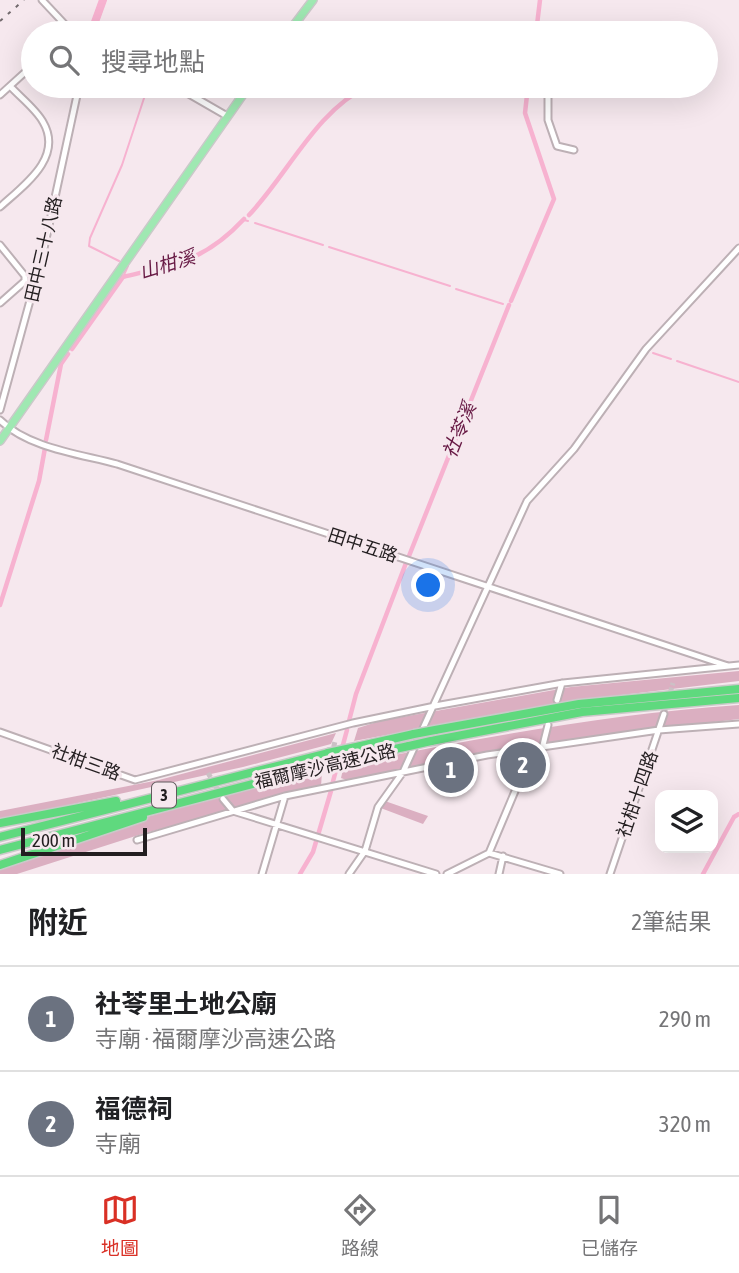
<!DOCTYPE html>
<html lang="zh-TW">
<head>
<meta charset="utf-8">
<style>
  :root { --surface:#fff; --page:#f2f2f2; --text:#202124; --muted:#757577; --line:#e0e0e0; --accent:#d93025 }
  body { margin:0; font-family:"Asap Condensed","Noto Sans TC",sans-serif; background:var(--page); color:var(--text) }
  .controls { position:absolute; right:21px; bottom:21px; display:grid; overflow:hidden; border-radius:14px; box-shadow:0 7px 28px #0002 }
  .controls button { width:63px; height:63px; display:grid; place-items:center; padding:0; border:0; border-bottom:2px solid var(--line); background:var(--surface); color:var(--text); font:35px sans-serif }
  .scale { position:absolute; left:21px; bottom:18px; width:126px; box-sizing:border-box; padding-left:7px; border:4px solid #231e20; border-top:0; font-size:19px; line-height:24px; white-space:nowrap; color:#231e20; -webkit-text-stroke:5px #f6e8ee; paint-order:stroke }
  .you { position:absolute; left:429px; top:586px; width:24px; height:24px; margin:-18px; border:5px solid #fff; border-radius:50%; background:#1a73e8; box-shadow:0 0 0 10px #1a73e833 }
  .badge { display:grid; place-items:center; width:46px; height:46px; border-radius:50%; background:var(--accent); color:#fff; font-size:23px; font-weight:700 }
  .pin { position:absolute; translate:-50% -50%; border:4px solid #fff; box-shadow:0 2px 7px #0006 }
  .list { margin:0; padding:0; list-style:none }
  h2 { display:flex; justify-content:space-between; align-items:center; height:91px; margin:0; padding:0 28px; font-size:30px }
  h2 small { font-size:23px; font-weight:400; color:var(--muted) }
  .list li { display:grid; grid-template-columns:46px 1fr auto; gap:21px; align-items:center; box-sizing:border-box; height:105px; padding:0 28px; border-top:2px solid var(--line) }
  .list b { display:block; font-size:26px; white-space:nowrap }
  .list p { margin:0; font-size:23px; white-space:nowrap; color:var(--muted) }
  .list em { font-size:23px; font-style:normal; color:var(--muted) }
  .icon { flex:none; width:38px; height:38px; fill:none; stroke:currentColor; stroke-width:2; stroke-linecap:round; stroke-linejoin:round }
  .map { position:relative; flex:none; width:739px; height:874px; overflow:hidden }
  .search { position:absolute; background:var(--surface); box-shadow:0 7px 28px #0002; left:21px; right:21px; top:21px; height:77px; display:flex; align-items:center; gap:18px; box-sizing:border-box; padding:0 24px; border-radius:38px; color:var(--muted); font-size:26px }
  .sheet { height:301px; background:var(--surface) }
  nav { display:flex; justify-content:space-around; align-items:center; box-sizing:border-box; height:98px; border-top:2px solid var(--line); background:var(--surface); font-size:19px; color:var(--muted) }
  nav a { display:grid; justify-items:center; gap:4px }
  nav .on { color:var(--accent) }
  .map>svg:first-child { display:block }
  .green { fill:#dbafc1 }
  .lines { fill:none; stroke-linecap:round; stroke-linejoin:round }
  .stream { stroke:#f7b2d0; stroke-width:2 }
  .canal { stroke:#f7b2d0; stroke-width:4.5 }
  .river { stroke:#f7b2d0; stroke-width:8 }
  .minor-tunnel { stroke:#ccc0c5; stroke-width:5; stroke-dasharray:5 2.5; stroke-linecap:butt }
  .minor-casing { stroke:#bdb0b5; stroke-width:9 }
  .major-casing { stroke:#cac9c9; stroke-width:10 }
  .highway-casing { stroke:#cac9c9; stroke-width:11 }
  .minor { stroke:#fff; stroke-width:5 }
  .major { stroke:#9fe8b2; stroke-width:7 }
  .highway { stroke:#5fd97e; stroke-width:8 }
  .rail { stroke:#71696c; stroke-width:2; stroke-dasharray:3.5 7; stroke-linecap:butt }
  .highway-bridge-casing { stroke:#cac9c9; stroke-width:11; stroke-linecap:butt }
  .highway-bridge { stroke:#5fd97e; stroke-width:8 }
  .labels { text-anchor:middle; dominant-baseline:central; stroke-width:6; stroke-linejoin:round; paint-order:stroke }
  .shield { fill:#f6e8ee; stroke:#625b5e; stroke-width:2 }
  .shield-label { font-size:16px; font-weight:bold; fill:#231e20 }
  .street-label { font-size:18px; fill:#231e20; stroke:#f6e8ee }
  .water-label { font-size:19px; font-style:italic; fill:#671944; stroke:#f6e8ee }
</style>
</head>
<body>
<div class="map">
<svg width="739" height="874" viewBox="0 0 739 874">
  <rect width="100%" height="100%" fill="#f6e8ee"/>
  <!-- green -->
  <path class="green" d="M739,671V681L563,702L354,741L358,728L380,721L571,687Z
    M739,705V719L542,743L349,781L341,778L344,765C475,739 606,714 739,705Z
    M336,733L331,744L243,767L0,820V811L159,780Z
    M322,771L321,787L145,833L17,874H0V869C102,823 214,800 322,771Z
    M382,800L428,816L423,824L378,807Z"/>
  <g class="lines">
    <!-- stream -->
    <path class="stream" d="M244,220L248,221
      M255,223L323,245
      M329,247L450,286
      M119,261L89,246L90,238L122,165L148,86
      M123,277L128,266
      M456,289L503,304
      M508,305H509
      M653,353L671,359
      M677,361L739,382"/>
    <!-- canal -->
    <path class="canal" d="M522,33L537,24
      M536,33L540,0
      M249,215C288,174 316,111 368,86
      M511,301L554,199L525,113L528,86
      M72,349L123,277C176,264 205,261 244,219
      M46,440L61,364L68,354
      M409,556L509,305
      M0,605L39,481L45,448
      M349,721L356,694L406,563
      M332,785L347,730
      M300,874L313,852L331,791
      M703,874L734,817L739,814"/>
    <!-- river -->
    <path class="river" d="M91,33L103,0"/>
    <!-- minor-tunnel -->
    <path class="minor-tunnel" d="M664,714L673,683
      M329,769L335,741
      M208,773L221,795"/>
    <!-- minor casing -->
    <g class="minor-casing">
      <path id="minor" d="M42,0L73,33
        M175,86L227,116
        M548,86V120L557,146L574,150
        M0,95L33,65
        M0,207C23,186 64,158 43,122C36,109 20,97 10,86
        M0,245L25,276V281L0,303
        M0,410L43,253L79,86
        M0,420C28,448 80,454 117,464L728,666
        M557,700L562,683
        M0,732L135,780L353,723L435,706L563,683L739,665
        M223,799L233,811L436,874
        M137,840L285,796L487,755L659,730L739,724
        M489,853L518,784L543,745L548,725
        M262,874L285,796
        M349,874L365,851L378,807L403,772L527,501L574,449L646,349L739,248
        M447,874L489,853L560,874
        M499,874L503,856
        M610,874L664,714"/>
    </g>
    <!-- major casing -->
    <g class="major-casing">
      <path id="major" d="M288,33L313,0
        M0,441L249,86"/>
    </g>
    <!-- highway casing -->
    <g class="highway-casing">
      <path id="highway" d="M435,730L579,704L739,689
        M431,741L582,712L739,698
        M356,747L414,734
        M352,758L409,746
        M0,823L116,801
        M0,837L328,753
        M0,850L325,765
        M0,865L143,817"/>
    </g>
    <!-- minor -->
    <use href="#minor" class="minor"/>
    <!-- major -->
    <use href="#major" class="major"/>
    <!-- highway -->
    <use href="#highway" class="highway"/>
    <!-- rail -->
    <path class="rail" d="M0,21L24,0"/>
    <!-- highway-bridge casing -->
    <g class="highway-bridge-casing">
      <path id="highway-bridge" d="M414,734L435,730
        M409,746L431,741
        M328,753L356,747
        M325,765L352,758"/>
    </g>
    <!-- highway-bridge -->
    <use href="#highway-bridge" class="highway-bridge"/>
  </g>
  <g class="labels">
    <!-- shield labels -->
    <rect class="shield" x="152" y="782.5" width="24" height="25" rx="5"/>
    <g class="shield-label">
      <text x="164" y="795">3</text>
    </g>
    <!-- street labels -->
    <g class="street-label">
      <text transform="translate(43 249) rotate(-77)">田中三十八路</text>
      <text transform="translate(363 545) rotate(18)">田中五路</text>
      <text transform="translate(86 762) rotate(20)">社柑三路</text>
      <text transform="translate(325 766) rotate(-13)">福爾摩沙高速公路</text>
      <text transform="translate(637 794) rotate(-71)">社柑十四路</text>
    </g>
    <!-- water labels -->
    <g class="water-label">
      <text transform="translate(167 264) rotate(-17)">山柑溪</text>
      <text transform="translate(459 430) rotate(-68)">社苓溪</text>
    </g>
  </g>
</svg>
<div class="controls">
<button><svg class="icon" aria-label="layers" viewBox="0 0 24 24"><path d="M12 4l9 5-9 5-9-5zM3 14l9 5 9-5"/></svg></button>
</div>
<div class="scale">200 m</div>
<div class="you"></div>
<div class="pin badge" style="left:451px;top:770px;background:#6b7280">1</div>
<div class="pin badge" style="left:523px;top:765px;background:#6b7280">2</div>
<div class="search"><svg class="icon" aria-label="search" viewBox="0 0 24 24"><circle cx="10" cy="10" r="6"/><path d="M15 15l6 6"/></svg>搜尋地點</div>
</div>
<section class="sheet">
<h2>附近<small>2筆結果</small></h2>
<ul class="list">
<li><span class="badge" style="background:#6b7280">1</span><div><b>社苓里土地公廟</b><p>寺廟 · 福爾摩沙高速公路</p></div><em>290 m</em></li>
<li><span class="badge" style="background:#6b7280">2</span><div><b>福德祠</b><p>寺廟</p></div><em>320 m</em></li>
</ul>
</section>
<nav>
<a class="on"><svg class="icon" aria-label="map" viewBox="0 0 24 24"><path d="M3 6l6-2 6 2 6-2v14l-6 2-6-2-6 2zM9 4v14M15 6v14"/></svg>地圖</a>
<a><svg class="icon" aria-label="directions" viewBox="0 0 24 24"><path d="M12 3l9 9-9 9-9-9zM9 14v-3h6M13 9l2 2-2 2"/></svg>路線</a>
<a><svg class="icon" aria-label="saved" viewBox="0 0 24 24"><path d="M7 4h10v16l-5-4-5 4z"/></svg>已儲存</a>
</nav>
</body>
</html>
